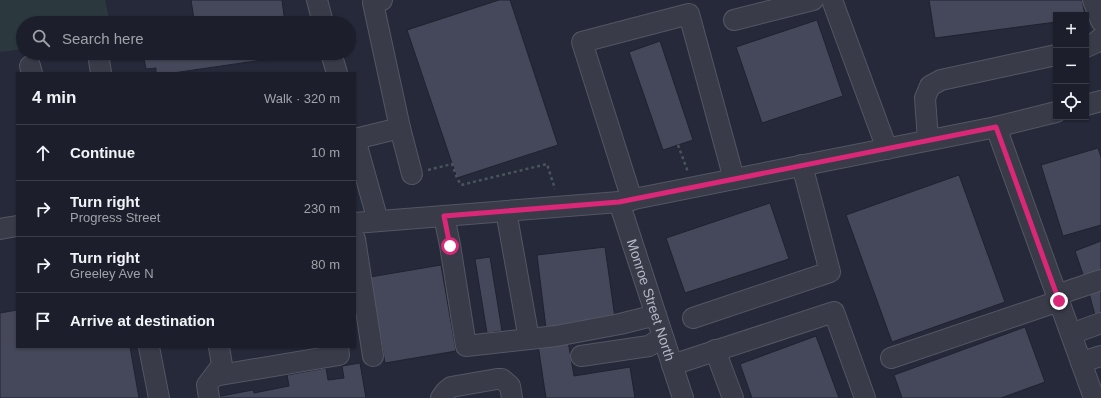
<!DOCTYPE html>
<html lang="en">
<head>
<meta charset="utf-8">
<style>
  :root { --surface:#1c1f2b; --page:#292c37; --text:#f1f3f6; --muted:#a0a2a9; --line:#3a3d47 }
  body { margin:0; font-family:Arial,sans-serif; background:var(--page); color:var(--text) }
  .controls { position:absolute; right:12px; top:12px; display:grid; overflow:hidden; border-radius:0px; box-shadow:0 1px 3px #0004 }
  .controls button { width:36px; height:36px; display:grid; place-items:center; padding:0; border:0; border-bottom:1px solid var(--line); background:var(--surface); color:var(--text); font:20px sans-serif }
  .stop { position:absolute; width:12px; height:12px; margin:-9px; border:3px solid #db2777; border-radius:50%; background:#fff }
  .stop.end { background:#db2777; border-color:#fff; box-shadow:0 1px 4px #0008 }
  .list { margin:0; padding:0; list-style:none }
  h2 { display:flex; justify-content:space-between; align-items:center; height:52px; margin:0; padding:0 16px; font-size:17px }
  h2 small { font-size:13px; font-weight:400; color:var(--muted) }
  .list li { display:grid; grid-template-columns:26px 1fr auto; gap:12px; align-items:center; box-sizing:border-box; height:56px; padding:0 16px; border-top:1px solid var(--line) }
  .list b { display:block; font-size:15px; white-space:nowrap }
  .list p { margin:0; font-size:13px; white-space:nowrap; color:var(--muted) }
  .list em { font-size:13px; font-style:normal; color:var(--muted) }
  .icon { flex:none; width:22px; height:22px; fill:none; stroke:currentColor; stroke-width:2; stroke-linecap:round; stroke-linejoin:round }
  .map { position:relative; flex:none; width:1101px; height:398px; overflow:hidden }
  .search { position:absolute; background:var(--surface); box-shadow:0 1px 3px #0004; left:16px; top:16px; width:340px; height:44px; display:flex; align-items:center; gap:10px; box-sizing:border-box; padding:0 14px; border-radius:22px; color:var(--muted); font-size:15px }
  .panel { position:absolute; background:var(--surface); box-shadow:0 1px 3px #0004; left:16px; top:72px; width:340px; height:276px; border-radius:0px }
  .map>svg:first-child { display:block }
  .green { fill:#2b393e }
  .building { fill:#45485a; stroke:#202230 }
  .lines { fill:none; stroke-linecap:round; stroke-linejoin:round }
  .minor-casing { stroke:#545664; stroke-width:22 }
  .path { stroke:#49545b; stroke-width:2.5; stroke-dasharray:3 3; stroke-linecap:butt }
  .minor { stroke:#393b49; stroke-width:20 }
  .route { stroke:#db2777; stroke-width:5 }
  .labels { text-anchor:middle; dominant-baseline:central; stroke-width:4; stroke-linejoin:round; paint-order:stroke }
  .street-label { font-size:14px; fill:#b4b6c5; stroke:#1e202e }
</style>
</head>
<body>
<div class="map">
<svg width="1101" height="398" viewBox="0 0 1101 398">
  <rect width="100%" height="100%" fill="#252939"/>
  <!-- green -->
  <path class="green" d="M0,0H105L110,23H23V49L0,52Z"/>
  <!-- building -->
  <path class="building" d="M191,0H282L285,23H162L194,19Z
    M499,0H510L558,145L457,178L407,30Z
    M929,0H1082L1085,15H1056V22L935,38Z
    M817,20L843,96L762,123L736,47Z
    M660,41L693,140L663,150L629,52Z
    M143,53H289L290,56L173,73H156V68L146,69Z
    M1098,148L1101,157V225L1063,236L1041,165Z
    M959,175L1005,302L892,342L846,215Z
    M770,203L789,259L685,293L666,238Z
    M1101,241V275L1085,280L1075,251Z
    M605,247L615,318L546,328L537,255Z
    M490,257L502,331L487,333L475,259Z
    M441,265L456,351L385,363L370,277Z
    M1101,286V318L1096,319L1088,289Z
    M17,310V347H130L139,398H0V313Z
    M1025,327L1045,382L1001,398H902L894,375Z
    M816,336L839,398H752L740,364Z
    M568,341L574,376L630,367L635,398H546L538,345Z
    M360,363L366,398H216V397L253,390L254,393L289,386L287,375L326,368L328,380L344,378L342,366Z"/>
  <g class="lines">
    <!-- minor casing -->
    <g class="minor-casing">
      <g id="minor">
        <path d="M317,0L323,23"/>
        <path d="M832,0L887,149"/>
        <path d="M1093,0L1101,21"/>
        <path d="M734,20L813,0"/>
        <path d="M1086,47L1095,43L1101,38"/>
        <path d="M331,53L337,73"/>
        <path d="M99,60L101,73"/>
        <path d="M30,66L32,73"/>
        <path d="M1086,105L1101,101"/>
        <path d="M996,127L1094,398"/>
        <path d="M400,128L412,174"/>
        <path d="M355,139L400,128L373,3L382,0"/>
        <path d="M355,139L378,221"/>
        <path d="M928,140L925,98L930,86L941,80L1056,55"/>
        <path d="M632,200L582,42L689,14L734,179"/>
        <path id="s1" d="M619,202L683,398"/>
        <path d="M506,211L529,339"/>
        <path d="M444,216L450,245L466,346L556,336L620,324L656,315"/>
        <path d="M355,223L619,202L996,127L1056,112"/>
        <path d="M0,229L17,226"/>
        <path d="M355,239L373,356"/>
        <path d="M1057,295L1101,280"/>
        <path d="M693,318L830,272L802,165"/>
        <path d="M1071,334L1101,323"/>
        <path d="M149,347L159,398"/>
        <path d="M715,350L733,398"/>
        <path d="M581,356L649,346L663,337"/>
        <path d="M891,358L1059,301"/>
        <path d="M1081,362L1101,356"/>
        <path d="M672,365L834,312L865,398"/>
        <path d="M214,376L339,355L338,347"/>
        <path d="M209,398L207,385L222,365L219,347"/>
        <path d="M441,398L446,391L451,387L497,379H502L510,386L512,398"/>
      </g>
    </g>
    <!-- path -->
    <path class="path" d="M678,145L688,172
      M428,170L452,164L457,178L461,185L547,164L555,189"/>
    <!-- minor -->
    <use href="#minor" class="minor"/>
  </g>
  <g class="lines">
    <!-- route -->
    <path class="route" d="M450,246L444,216L619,202L996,127L1059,301"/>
  </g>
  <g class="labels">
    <!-- street labels -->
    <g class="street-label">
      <text stroke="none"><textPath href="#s1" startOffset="103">Monroe Street North</textPath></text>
    </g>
  </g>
</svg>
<div class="controls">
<button>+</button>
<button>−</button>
<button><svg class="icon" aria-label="locate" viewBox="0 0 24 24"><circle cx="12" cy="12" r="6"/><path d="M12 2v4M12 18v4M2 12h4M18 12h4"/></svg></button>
</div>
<div class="stop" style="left:450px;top:246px"></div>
<div class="stop end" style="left:1059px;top:301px"></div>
<div class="search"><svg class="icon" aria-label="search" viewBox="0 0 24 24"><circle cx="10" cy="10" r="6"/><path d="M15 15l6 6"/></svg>Search here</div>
<section class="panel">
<h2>4 min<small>Walk · 320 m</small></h2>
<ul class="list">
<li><svg class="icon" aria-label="ahead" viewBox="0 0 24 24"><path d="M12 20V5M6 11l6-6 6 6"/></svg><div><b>Continue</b></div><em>10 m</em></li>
<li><svg class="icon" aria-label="right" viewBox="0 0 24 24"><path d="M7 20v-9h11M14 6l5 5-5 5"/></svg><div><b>Turn right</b><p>Progress Street</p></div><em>230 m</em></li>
<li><svg class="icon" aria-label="right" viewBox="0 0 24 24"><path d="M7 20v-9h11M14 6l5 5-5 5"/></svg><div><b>Turn right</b><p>Greeley Ave N</p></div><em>80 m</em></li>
<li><svg class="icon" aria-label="arrive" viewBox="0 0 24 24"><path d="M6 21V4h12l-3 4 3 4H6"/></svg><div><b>Arrive at destination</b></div></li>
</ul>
</section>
</div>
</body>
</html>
